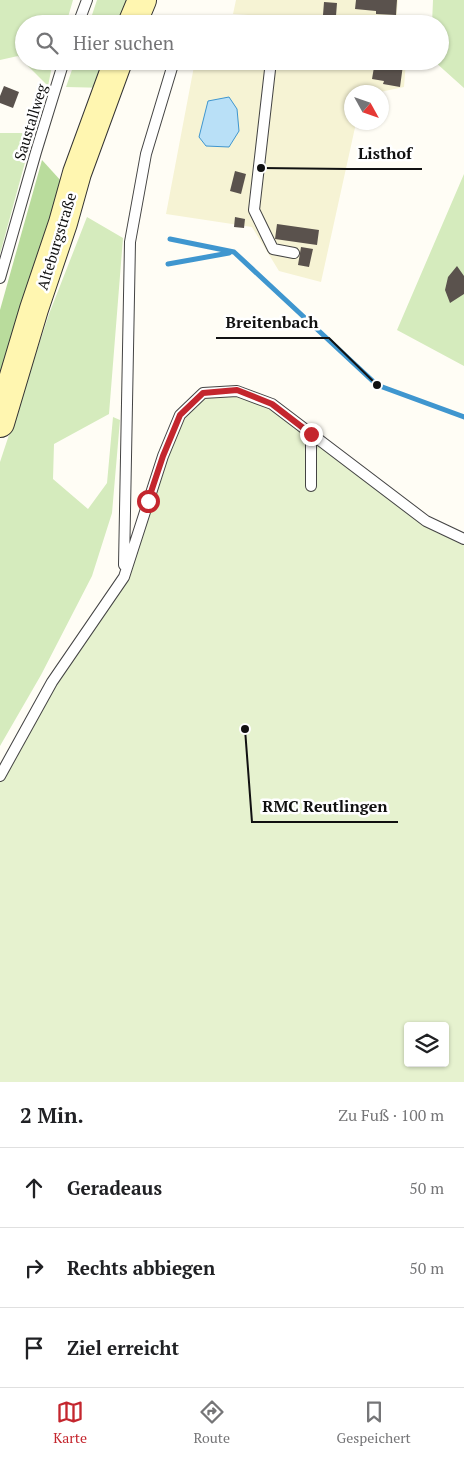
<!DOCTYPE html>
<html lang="de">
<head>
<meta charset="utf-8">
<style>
  :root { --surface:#fff; --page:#f6f6f6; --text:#202124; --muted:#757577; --line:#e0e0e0; --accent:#c4262e }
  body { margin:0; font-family:"PT Serif",serif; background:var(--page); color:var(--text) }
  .controls { position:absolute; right:15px; bottom:15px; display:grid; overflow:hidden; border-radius:5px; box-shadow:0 1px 4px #0004 }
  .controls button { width:45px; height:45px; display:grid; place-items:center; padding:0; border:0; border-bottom:1px solid var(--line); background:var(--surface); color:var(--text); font:25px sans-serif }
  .compass { position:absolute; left:344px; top:85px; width:45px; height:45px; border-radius:50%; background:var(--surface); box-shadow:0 1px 4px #0004; rotate:130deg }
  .stop { position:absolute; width:15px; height:15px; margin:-11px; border:4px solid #c4262e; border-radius:50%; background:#fff }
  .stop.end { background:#c4262e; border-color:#fff; box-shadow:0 1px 5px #0008 }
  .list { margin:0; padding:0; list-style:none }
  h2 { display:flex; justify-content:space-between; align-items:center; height:65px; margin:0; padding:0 20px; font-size:21px }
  h2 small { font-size:16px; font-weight:400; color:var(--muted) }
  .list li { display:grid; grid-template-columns:32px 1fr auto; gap:15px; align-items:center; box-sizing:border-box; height:80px; padding:0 20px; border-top:1px solid var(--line) }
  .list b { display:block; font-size:19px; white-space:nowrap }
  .list em { font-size:16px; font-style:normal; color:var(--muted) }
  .icon { flex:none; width:28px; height:28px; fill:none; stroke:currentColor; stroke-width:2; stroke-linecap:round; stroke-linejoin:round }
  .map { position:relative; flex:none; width:464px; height:1082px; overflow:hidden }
  .search { position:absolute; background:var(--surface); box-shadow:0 1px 4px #0004; left:15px; right:15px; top:15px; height:55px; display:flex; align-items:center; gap:12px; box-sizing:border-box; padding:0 18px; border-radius:28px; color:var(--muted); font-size:19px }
  .sheet { height:305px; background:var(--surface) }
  nav { display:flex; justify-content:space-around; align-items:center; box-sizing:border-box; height:70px; border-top:1px solid var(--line); background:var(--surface); font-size:14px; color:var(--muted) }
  nav a { display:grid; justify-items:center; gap:2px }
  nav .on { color:var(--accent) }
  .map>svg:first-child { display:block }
  .farmland { fill:#f6f3d4 }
  .green { fill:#d5ebbd }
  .forest { fill:#b9dc9c }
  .pitch { fill:#e6f2cf; fill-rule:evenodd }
  .water { fill:#b9e0f7; stroke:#3f96cf }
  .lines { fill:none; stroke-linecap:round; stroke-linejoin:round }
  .stream { stroke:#3f96cf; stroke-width:5 }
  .building { fill:#5a524d }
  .service-casing { stroke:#444; stroke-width:12 }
  .secondary-casing { stroke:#333; stroke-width:30 }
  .service { stroke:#fff; stroke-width:10 }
  .secondary { stroke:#fff6b0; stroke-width:28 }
  .route { stroke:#c4262e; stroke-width:6 }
  .labels { text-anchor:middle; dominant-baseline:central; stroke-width:5; stroke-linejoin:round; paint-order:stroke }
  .street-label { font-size:15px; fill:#111; stroke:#fff }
  .leader { fill:none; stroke:#111; stroke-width:2 }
  .callout-dot { fill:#111; stroke:#fff; stroke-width:2 }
  .callout-label { font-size:16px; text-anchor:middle; font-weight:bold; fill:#111; stroke:#fff; stroke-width:5; stroke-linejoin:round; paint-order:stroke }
</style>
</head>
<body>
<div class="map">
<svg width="464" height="1082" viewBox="0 0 464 1082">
  <rect width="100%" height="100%" fill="#fffdf5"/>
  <!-- farmland -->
  <path class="farmland" d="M236,0H398L396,24H362L344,21L233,14Z
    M195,61H406L404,87L380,92H352V122L356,123L321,282L279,271L252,227L166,214Z"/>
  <!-- green -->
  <path class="green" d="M0,0H73L66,24H24V61H53L48,86L18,56L0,60Z
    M97,0H142L132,24H89Z
    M433,0H464V88L434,61H440V24H432Z
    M75,61H118L108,88L66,87Z
    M0,133H33L0,254Z
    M464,174V366L397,330Z
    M87,217L123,238L109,414L54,444L53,479L88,509L107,483L113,417L120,420L112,513L92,576L41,675L0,746V462L49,314Z"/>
  <!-- forest -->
  <path class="forest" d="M42,160L62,182L0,376V310Z"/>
  <!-- pitch -->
  <path class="pitch" d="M237,391L272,404L425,521L464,539V1082H0V776L52,682L124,577L180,415L203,393ZM408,1026H445V1063H408Z"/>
  <!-- water -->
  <path class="water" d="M229,97L237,109L239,131L229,147L206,146L199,137L208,101Z"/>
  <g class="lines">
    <!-- stream -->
    <path class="stream" d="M170,239L234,252L377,385L464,417
      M168,264L229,253"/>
  </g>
  <!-- building -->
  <path class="building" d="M356,0H397L396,15L376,14V11L355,9Z
    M324,2L337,3L336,16L323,15Z
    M220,61L254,63L253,70L219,66Z
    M375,61L403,65L400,87L383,84L384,81L372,79Z
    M4,86L19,92L13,108L0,103V96Z
    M235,171L246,174L241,194L230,191Z
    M235,217L245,219L244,228L234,227Z
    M277,224L319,230L317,245L275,239Z
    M301,247L313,249L309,267L298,265Z
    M457,266L464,276V294L450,303L445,290L448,277Z"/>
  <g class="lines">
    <!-- service casing -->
    <g class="service-casing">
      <path id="service" d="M78,24L87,0
        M271,61L254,210L273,249L294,253
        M0,278L36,152L64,61
        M311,434V486
        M124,565L130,242L146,154L174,61
        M0,776L52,682L124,577L163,456L180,415L203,393L237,391L272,404L426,521L464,539"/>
    </g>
    <!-- secondary casing -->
    <g class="secondary-casing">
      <path id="secondary" d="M132,24L142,0
        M0,423L34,309L63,223L77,173L118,61"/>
    </g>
    <!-- service -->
    <use href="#service" class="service"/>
    <!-- secondary -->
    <use href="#secondary" class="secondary"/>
  </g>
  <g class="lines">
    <!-- route -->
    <path class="route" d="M148,501L163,456L180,415L203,393L237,390L272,404L311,434"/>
  </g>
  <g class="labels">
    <!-- street labels -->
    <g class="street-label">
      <text transform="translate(30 122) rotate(-73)">Saustallweg</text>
      <text transform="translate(56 241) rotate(-73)">Alteburgstraße</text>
    </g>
  </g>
  <!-- callouts -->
  <path class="leader" d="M261 168L348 169H422M377 385L329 338H216M245 729L252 822H398"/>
  <g class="callout-dot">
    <circle cx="261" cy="168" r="5"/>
    <circle cx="377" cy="385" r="5"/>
    <circle cx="245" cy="729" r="5"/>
  </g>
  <g class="callout-label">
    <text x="385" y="159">Listhof</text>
    <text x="272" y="328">Breitenbach</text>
    <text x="325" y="812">RMC Reutlingen</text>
  </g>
</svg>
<div class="controls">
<button><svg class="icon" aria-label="layers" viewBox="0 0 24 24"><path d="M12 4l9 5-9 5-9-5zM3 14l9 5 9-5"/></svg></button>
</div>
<svg class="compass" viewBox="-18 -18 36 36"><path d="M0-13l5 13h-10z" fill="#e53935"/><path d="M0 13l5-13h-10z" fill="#757577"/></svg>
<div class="stop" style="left:148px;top:501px"></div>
<div class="stop end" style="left:311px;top:434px"></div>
<div class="search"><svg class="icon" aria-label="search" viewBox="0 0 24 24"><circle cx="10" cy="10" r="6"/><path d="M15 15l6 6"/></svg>Hier suchen</div>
</div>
<section class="sheet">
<h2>2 Min.<small>Zu Fuß · 100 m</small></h2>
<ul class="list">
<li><svg class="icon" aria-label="ahead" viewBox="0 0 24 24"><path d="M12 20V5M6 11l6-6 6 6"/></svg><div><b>Geradeaus</b></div><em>50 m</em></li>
<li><svg class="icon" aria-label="right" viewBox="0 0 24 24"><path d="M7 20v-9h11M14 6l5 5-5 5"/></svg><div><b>Rechts abbiegen</b></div><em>50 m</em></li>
<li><svg class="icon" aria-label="arrive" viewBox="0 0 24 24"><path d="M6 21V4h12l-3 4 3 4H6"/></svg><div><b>Ziel erreicht</b></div></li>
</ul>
</section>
<nav>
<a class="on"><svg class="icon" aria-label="map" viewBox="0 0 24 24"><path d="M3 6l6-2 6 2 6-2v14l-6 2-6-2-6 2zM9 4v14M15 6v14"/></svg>Karte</a>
<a><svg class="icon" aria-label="directions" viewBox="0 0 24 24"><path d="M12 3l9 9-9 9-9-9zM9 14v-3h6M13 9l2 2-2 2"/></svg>Route</a>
<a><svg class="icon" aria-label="saved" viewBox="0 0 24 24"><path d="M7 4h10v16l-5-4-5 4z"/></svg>Gespeichert</a>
</nav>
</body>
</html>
